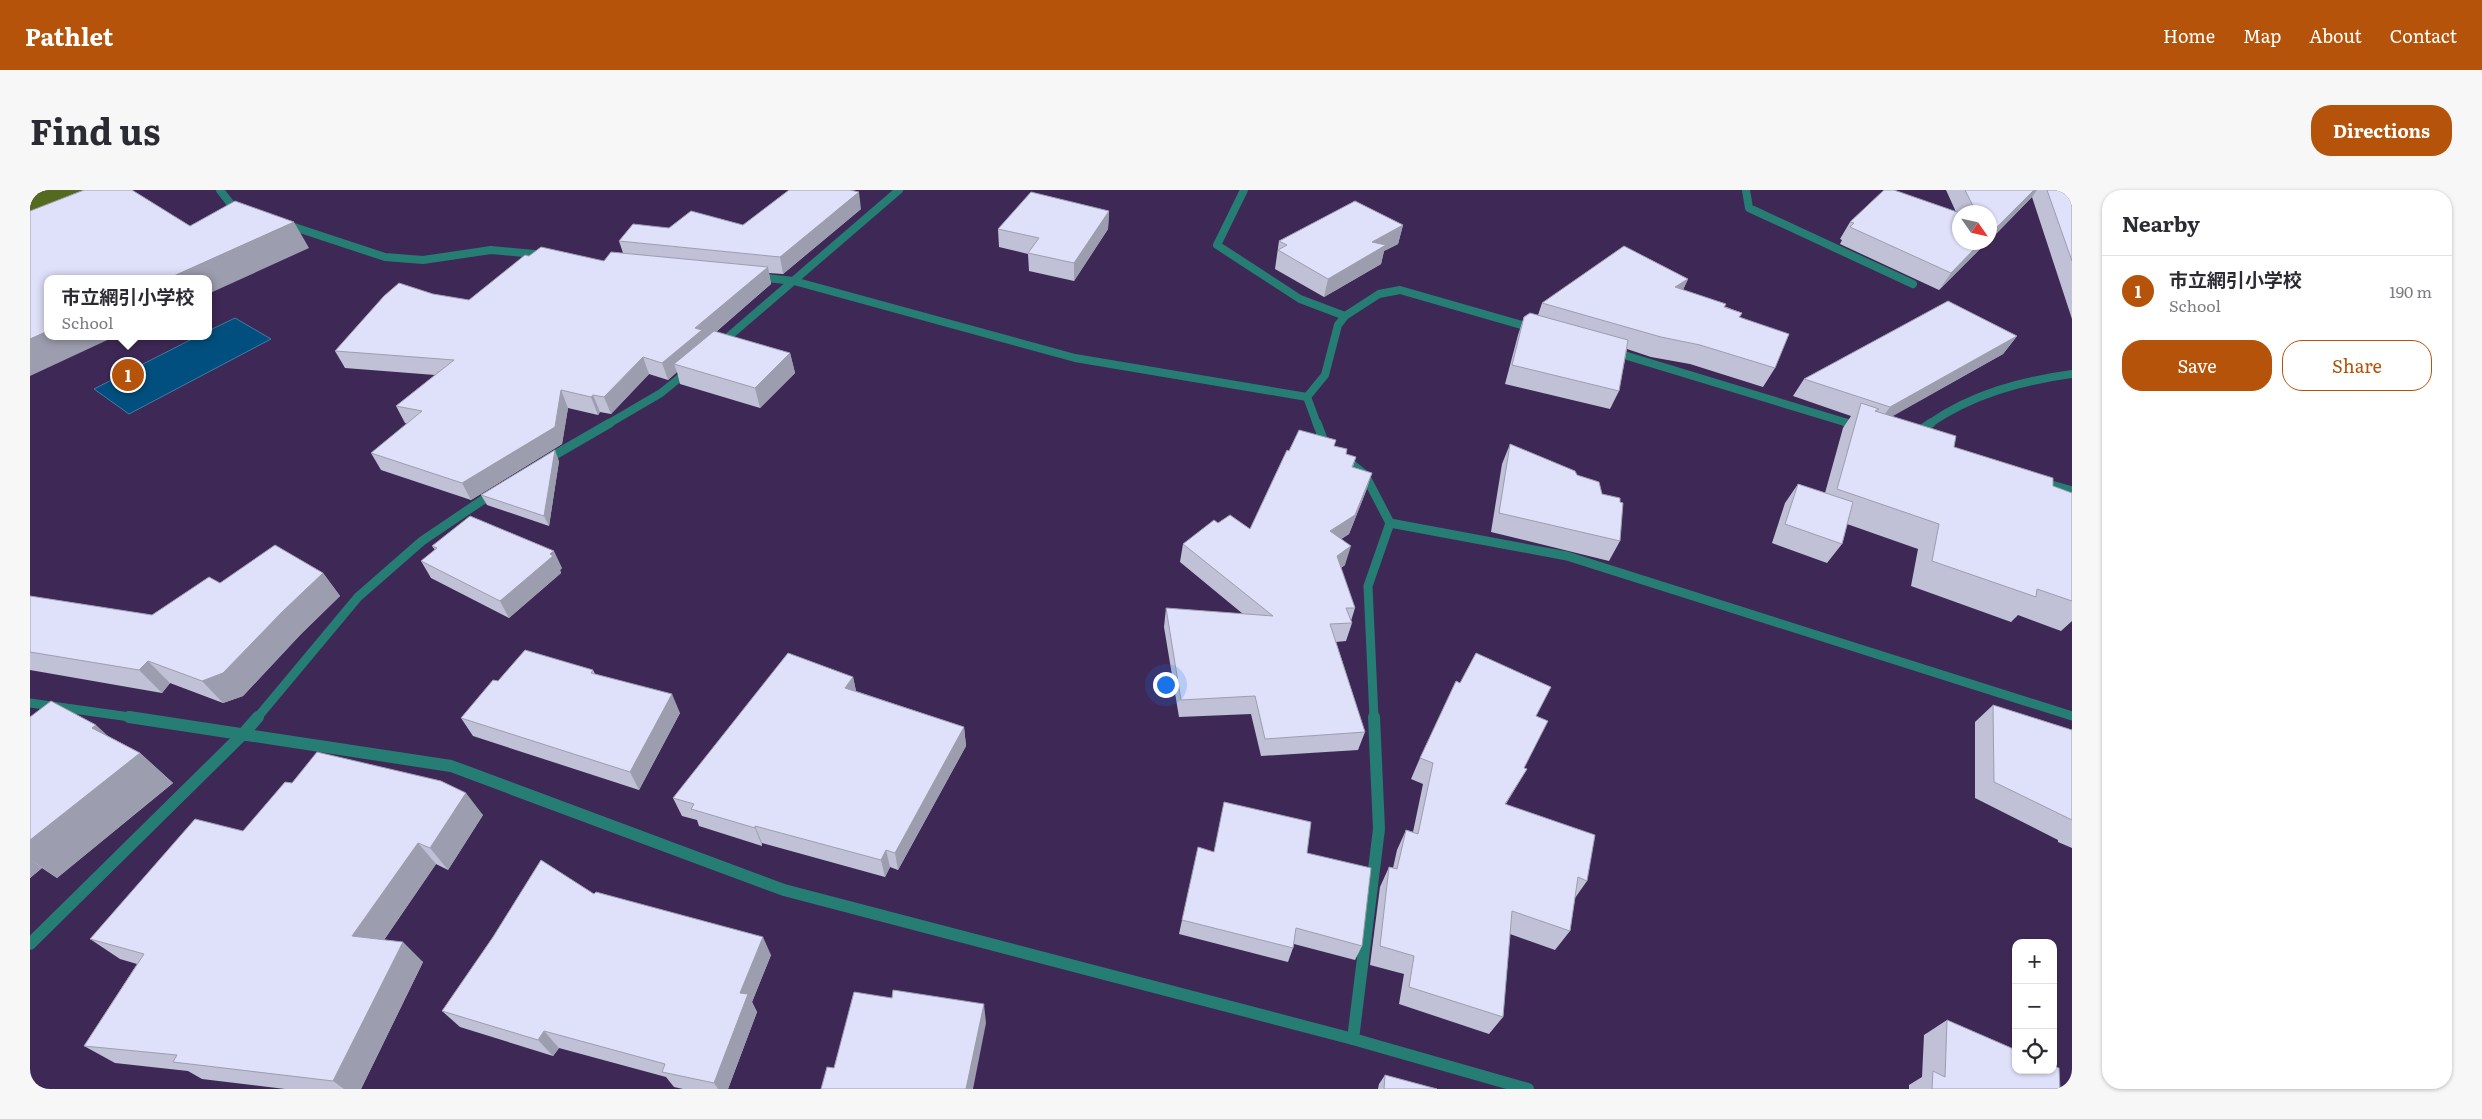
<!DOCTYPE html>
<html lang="en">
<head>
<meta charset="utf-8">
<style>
  :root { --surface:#fff; --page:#f7f7f7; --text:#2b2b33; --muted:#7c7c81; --line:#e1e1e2; --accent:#b45309 }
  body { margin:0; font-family:Literata,"Noto Sans JP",serif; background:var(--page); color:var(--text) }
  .controls { position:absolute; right:15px; bottom:15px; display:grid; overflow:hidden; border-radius:10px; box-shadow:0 1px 4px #0004 }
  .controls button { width:45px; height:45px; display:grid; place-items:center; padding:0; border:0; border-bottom:1px solid var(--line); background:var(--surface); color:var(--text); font:25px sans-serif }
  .compass { position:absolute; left:1922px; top:15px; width:45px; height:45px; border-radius:50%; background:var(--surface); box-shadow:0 1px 4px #0004; rotate:124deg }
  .you { position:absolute; left:1135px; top:494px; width:18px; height:18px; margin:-12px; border:4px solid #fff; border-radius:50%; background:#1a73e8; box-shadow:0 0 0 8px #1a73e833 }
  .badge { display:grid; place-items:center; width:32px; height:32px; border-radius:50%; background:var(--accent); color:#fff; font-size:16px; font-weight:700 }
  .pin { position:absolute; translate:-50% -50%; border:2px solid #fff; box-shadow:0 1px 5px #0006 }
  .popup { position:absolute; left:14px; top:85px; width:168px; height:65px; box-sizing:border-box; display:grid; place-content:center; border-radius:10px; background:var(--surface); filter:drop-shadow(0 1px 4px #0005); font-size:16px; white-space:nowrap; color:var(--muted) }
  .popup b { font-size:19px; color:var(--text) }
  .popup::after { content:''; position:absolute; left:50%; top:100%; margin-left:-10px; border:10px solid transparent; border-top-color:var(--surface) }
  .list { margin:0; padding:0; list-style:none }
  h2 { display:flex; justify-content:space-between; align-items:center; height:65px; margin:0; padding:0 20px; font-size:21px }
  h2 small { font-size:16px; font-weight:400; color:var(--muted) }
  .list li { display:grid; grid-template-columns:32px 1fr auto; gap:15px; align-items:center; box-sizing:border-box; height:70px; padding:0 20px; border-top:1px solid var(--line) }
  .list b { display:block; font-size:19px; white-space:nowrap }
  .list p { margin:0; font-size:16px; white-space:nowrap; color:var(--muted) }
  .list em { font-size:16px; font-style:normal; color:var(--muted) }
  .actions { display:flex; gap:10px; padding:15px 20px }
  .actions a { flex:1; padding:11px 0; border:1px solid var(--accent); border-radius:20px; text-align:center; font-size:18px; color:var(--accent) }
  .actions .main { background:var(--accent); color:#fff }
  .icon { flex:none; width:28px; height:28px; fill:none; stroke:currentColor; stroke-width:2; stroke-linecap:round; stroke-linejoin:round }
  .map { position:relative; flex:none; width:2042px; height:899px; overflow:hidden; border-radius:20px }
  header { display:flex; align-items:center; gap:30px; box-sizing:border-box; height:70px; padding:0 25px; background:var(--accent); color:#fff }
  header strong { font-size:24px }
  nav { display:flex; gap:28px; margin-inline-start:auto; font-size:18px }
  .intro { display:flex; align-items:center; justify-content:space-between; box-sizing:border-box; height:120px; padding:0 30px }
  h1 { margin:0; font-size:35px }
  .button { padding:12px 22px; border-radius:20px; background:var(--accent); color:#fff; font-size:18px; font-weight:700 }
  main { display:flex; gap:30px; padding:0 30px }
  aside { flex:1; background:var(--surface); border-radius:20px; box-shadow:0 1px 4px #0004 }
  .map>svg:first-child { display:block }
  .green { fill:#546a1e }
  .water { fill:#014f7e; stroke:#4679a3 }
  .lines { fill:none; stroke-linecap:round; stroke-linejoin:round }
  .minor-far2 { stroke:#267d73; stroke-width:8 }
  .minor-far1 { stroke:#267d73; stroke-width:9 }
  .minor { stroke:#267d73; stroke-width:12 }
  .tertiary-far1 { stroke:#267d73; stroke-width:9 }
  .tertiary { stroke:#267d73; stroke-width:12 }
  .wall { fill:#c0c1d6 }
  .shaded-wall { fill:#9c9dae }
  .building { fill:#dfe0f9; stroke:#9c9dae }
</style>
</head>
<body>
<header>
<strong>Pathlet</strong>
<nav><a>Home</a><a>Map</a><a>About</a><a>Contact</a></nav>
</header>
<div class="intro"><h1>Find us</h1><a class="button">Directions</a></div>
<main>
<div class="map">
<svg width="2042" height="899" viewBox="0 0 2042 899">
  <rect width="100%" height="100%" fill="#3e2956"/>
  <!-- green -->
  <path class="green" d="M0,0H95L0,38Z"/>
  <!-- water -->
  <path class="water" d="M205,128L241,149L99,224L64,199L168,146H178V141Z"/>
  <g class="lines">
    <!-- minor-far2 -->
    <path class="minor-far2" d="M190,0L203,17L212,20
      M1214,0L1187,55L1270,109L1315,126
      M1716,0L1719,18L1883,94
      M255,34L355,67L393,70L461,60L514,65
      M727,87L764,91L1045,168L1277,207
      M690,154L869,0
      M1584,162L1821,234
      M1277,207L1295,185L1308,135L1315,126L1349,104L1370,100L1502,138
      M1277,207L1287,234
      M578,234L631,203L658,181
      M1899,234C1942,204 1991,191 2042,184"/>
    <!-- minor-far1 -->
    <path class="minor-far1" d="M1287,233L1295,254L1298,256
      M1816,233L1828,236
      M1886,243L1901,233
      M1314,268L1335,285L1360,333L1338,396L1344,528
      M516,270L580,233
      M2011,292L2042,301
      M1360,333L1537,366L2042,526
      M227,528L328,407L392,351L463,303"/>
    <!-- minor -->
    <path class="minor" d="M0,754L214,543L228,527
      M1323,849L1349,639L1344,527"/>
    <!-- tertiary-far1 -->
    <path class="tertiary-far1" d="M0,513L107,528"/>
    <!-- tertiary -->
    <path class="tertiary" d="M99,527L421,576L754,700L1323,849L1498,899"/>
  </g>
  <!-- wall -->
  <path class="wall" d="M1916,0H2042V129L2002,7L1960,50V22H1930V52H1957L1909,100L1810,54L1812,50L1810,49L1820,32L1926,22Z
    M831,19L753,84L739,83L741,94L686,142L760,163L765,183L730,218L650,194L647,182L638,190L619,184L581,224L570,222L568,225L538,218L532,254L441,310L351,280L341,263L377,234L375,233L366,216L405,185L315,178L305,161L403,104L439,110L499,66L574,71L593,63L589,51L639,38L713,35Z
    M1079,21L1078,39L1044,91L999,81L998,64L969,57L968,39Z
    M1373,35L1368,54L1354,61L1351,74L1294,107L1245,79L1249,51Z
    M1658,89L1653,100L1712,123L1710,127L1745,178L1733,197L1660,174L1621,167L1597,159L1589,201L1580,219L1475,194L1488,145L1494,127L1508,125L1512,113Z
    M1987,146L1973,164L1862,226L1924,257L2023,296L2042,303V431L2031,441L1988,425L1981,432L1881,396L1888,359L1817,334L1812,354L1797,373L1742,353L1755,313L1768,294L1795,303L1813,238L1821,226L1763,206L1774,189Z
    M1480,254L1547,285L1572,304L1590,351L1579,371L1461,342L1472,274Z
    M1305,256L1317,259L1316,264L1326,267L1323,277L1342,283L1336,301L1319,344L1311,349L1315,375L1311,378L1325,418L1321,431L1322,433L1316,451L1306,452L1335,542L1328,560L1231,566L1221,524L1149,527L1134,437L1136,418L1213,424L1150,372L1153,354L1188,333L1220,339L1259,261Z
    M529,271L519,336L457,315L451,305Z
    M402,356L532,378L530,380L531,383L479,428L401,388L391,371L405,360Z
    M293,383L310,406L271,444L213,506L193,513L140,493L132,503L0,480V406L122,425L190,393Z
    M563,480L565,484L650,523L609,600L443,546L431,528L468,491Z
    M823,487L826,501L934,537L936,556L868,680L860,677L855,687L732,653V656L669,636L667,630L652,626L643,608Z
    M1963,515L2042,540V658L2028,652V650L1945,608V532Z
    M1506,526L1494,578L1497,579L1476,614L1557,691L1545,708L1540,741L1525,760L1480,744L1473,827L1459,844L1369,814L1374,784L1340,775L1350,697L1359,677L1363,678L1367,660L1376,640L1383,642L1393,594L1381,589L1390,568Z
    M0,527L78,546L110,563L143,593L27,688L12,678L0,688Z
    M262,593L453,625L418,680L406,674L354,750L393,772L331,899H255L172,889L158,881L85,873L54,856L107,774L90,769L60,749L213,641Z
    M1184,662L1277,663L1332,756L1325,770L1264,754L1263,758L1258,772L1149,744L1152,730Z
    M564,704L741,765L722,812L727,822L698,899H653L644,897L636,887L529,858L523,866L430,837L412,821Z
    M1917,830L2030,899H1879V895L1892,887L1894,845Z
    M1355,885L1407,899H1348L1349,894Z"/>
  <!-- shaded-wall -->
  <path class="shaded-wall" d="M2004,0H2007L2002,7L1960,50V44Z
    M829,2L831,19L753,84L750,67Z
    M1079,21L1078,39L1044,91V73Z
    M264,32L279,58L178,104V89H137Z
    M1373,35L1368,54L1354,61L1351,74L1294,107L1298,89L1342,52Z
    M1951,52H1957L1909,100L1921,83Z
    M738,77L741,94L675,151L644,174L647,182L638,190L632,173L665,138Z
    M1658,89L1649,108L1645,97Z
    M18,141V146H86L0,186V149Z
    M1987,146L1973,164L1847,235L1860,217Z
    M760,163L765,183L730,218L725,198Z
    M613,167L619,184L581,224L574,207Z
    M531,200L538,218L532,254L441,310L432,293Z
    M563,205L570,222L568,225L561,207Z
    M525,260L529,271L519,336L514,326Z
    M1342,283L1336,301L1319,344L1295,360L1300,341Z
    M1321,356L1315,375L1302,384L1307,366Z
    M524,361L532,378L530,380L531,383L479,428L470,411Z
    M293,383L310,406L271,444L213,506L193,513L172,491L253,421Z
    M118,471L140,493L132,503L109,480Z
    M823,487L827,506L815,498Z
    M642,504L650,523L609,600L600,582Z
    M66,535L99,565L62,538Z
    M934,537L936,556L868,680L865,663Z
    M110,563L143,593L27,688L0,669V650Z
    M436,603L453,625L418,680L400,658Z
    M725,636L732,653V656L725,638Z
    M388,653L406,674L343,766L322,746Z
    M856,660L860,677L855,687L851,670Z
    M0,669L12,678L0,688Z
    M733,747L741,765L722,812L727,822L698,899H688L684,893L710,803Z
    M373,752L393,772L331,899H314L303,891Z
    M954,814L956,833L943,899H936Z
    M514,841L529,858L523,866L508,850Z"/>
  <!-- building -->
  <path class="building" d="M54,0H102L160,36L205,11L264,32L137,89H18V141L0,149V21Z
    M759,0H820L829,2L750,67L589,51L603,34L639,38L661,21L713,35Z
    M1854,0H1864L1930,23V52H1951L1921,83L1820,37L1824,33L1820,32Z
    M1935,0H2004L1960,44V22H1946Z
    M2017,0H2042V71Z
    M1001,2L1079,21L1044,73L998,63L1009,48L968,39Z
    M1325,11L1373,35L1342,52L1356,55L1298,89L1248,60L1257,55L1249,51Z
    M1594,56L1658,89L1645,97L1696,114L1694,117L1712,123L1709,127L1759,144L1745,178L1670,155L1631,147L1512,113Z
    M511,57L574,71L581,62L738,77L665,138L672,140L632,173L613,167L574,207L563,205L561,207L531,200L525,237L432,293L341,263L392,221L366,216L424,170L305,161L354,106L369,93L403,104L439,110L495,65L499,66Z
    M1918,111L1987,146L1860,217L1774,189Z
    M1500,123L1598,150L1589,201L1482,175L1494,127Z
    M684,141L760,163L725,198L644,174Z
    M1831,213L1849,219L1845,221L1926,246L1924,257L2023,288V296L2042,303V411L2007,399L2006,407L1902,371L1909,334L1807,299Z
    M1269,240L1306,250L1304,256L1317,259L1316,264L1326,267L1322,277L1342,283L1325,325L1300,341L1321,356L1307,366L1325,418H1316L1322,433L1300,434L1335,542L1235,549L1225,506L1151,510L1136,418L1243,426L1153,354L1184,330L1188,333L1200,325L1220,339L1257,260L1259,261Z
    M1480,254L1545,281L1547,285L1569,292L1572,304L1590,308V312L1593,313L1590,351L1469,323Z
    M525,260L514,326L451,305Z
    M1768,294L1823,312L1812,354L1755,334Z
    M440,326L524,361L520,364L523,366L470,411L391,371L407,358L402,356Z
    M245,355L293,383L253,421L193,483L172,491L118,471L109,480L0,462V406L122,425L179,387L190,393Z
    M495,460L563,480L561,483L642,504L600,582L431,528L463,490L468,491Z
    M758,463L823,487L815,498L934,537L865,663L856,660L851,670L725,636V638L661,619L664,614L643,608Z
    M1446,463L1521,497L1506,526L1518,531L1494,578L1497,579L1475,614L1565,645L1557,691L1548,687L1540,741L1482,721L1473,827L1379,797L1384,766L1350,756L1359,677L1367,679L1376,640L1388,644L1403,573L1390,568L1426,491L1430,493Z
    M21,511L66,535L62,538L110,563L0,650V527Z
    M1963,515L2042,540V630L1964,592Z
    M287,562L411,591L436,603L400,658L388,653L322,746L373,752L303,891L143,872L147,865L54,856L114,764L60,749L165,629L213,641L255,592L262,593Z
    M1194,612L1281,632L1277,663L1341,678L1332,756L1266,738L1263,758L1152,730L1168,657L1184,662Z
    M511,670L564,704L566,702L733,747L710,803L718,804L684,893L632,882L635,874L514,841L508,850L412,821L463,747Z
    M863,800L954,814L936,899H791L797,877L804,878L824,802L862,808Z
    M1917,830L1986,860V880H2023V876L2029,878L2030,899H1902L1903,881L1915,887Z
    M1355,885L1407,899H1354Z"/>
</svg>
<div class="controls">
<button>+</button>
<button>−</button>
<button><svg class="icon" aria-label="locate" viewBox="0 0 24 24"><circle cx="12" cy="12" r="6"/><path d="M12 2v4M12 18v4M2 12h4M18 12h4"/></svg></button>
</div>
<svg class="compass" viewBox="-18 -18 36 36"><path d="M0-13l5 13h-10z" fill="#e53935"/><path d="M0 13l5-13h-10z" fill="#7c7c81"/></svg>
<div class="you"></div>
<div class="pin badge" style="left:98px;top:185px">1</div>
<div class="popup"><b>市立網引小学校</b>School</div>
</div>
<aside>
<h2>Nearby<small></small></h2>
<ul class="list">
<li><span class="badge">1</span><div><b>市立網引小学校</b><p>School</p></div><em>190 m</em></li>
</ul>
<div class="actions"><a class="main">Save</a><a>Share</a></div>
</aside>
</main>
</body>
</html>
